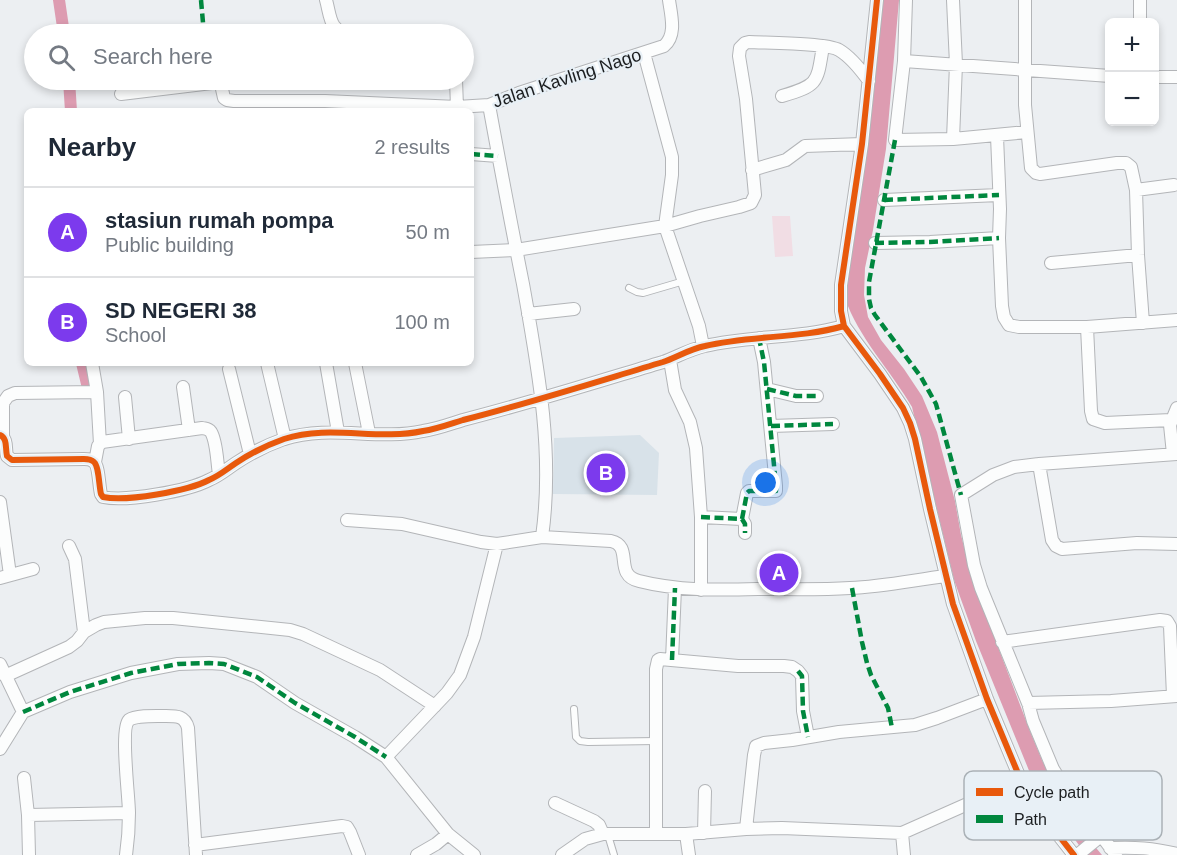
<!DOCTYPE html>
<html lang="en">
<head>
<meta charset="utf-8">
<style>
  :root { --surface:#fff; --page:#f2f2f3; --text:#1f2937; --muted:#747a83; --line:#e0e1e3; --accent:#7c3aed }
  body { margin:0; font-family:Arial,sans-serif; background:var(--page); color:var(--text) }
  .controls { position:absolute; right:18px; top:18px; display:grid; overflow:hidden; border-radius:9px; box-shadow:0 3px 9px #0003 }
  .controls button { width:54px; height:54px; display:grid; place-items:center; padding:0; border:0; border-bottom:2px solid var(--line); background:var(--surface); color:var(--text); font:30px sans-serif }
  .you { position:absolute; left:766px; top:483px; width:21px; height:21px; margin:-15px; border:4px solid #fff; border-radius:50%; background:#1a73e8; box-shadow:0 0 0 9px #1a73e833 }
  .badge { display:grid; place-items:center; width:39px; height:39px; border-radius:50%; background:var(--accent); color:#fff; font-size:20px; font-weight:700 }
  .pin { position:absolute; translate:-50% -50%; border:3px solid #fff; box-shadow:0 2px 6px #0006 }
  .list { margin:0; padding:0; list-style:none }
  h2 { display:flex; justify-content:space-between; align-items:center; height:78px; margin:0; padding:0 24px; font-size:26px }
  h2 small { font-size:20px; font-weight:400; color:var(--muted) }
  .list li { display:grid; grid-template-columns:39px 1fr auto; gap:18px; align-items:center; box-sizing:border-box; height:90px; padding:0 24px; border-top:2px solid var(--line) }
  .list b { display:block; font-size:22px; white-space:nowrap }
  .list p { margin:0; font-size:20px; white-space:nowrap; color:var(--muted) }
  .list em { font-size:20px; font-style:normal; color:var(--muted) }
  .icon { flex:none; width:33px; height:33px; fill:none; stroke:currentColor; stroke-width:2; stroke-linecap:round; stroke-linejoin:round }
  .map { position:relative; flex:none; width:1177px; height:855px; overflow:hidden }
  .search { position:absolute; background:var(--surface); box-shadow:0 3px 9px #0003; left:24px; top:24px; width:450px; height:66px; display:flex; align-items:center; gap:15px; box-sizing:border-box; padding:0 21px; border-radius:33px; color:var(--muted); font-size:22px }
  .panel { position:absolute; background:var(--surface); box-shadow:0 3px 9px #0003; left:24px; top:108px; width:450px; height:258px; border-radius:9px }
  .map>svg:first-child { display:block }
  .built { fill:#d8e2e9 }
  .green { fill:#f1dde4 }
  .water { fill:#dd9cb1 }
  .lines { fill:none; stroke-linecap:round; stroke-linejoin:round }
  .canal { stroke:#dd9cb1; stroke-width:12 }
  .lane-casing { stroke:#b3b5b8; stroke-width:8 }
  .street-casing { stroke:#b3b5b8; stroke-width:14 }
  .lane { stroke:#fcfdfd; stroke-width:6 }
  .street { stroke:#fcfdfd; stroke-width:12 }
  .quiet { stroke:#00873e; stroke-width:4.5; stroke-dasharray:9 4.5; stroke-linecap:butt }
  .cycleway-casing { stroke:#e8f0f6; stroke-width:10 }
  .cycleway { stroke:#e8590c; stroke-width:6 }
  .labels { text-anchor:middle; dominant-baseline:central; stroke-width:4.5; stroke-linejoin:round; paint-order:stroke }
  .street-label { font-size:18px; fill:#1b1e20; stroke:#e8f0f6 }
  .key { fill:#e8f0f6; stroke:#aab1b6; stroke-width:1.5 }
  .key-label { font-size:16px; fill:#1b1e20 }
</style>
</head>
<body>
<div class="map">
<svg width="1177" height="855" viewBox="0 0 1177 855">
  <rect width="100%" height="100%" fill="#eceff2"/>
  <!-- built -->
  <path class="built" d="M640,435L659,453L657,495L553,494L554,438Z"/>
  <!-- green -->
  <path class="green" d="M772,216H790L793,256L775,257Z"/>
  <!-- water -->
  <path class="water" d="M879,0H899L886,149L873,230L865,268L864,295L868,317L881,340L904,369L922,396L937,432L955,501L961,535L973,581L1030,731L1042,760L1057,790L1092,843L1102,855H1086L1041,792L1030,773L976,641L954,580L912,407C891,371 858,337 845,298Z"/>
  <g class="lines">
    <!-- canal -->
    <path class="canal" d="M59,0L64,34
      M69,80L71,111
      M82,363L88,388"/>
    <!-- lane casing -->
    <g class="lane-casing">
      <path id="lane" d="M629,288L637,292L643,293L684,281
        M574,709L576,737L580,741L588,742L656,741
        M608,835L614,855"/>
    </g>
    <!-- street casing -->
    <g class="street-casing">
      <path id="street" d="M326,0C331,18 329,31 350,34
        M877,0L862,144L841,285V311L844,326L880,374L903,408L910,423L915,439L930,509L953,604L987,699L1027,795L1074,855
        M906,0L904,61L895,140L953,139L1027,132
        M953,0L956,64L953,139
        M1025,0V105L1031,168L1036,173L1040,174L1117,163H1126L1131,167L1136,190L1138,255L1143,323
        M1140,22V0
        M644,53L672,157V175L665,226L699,326L703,346
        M904,61L1110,76
        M1154,77H1177
        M220,80L224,98L227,100L234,101H325L457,107L489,105L519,93L664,46C677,35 671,15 669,0
        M456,80L457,107
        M121,94L220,82
        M782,96C819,85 817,83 823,46
        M489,105C500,165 511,224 523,284C538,368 554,452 542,537
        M997,136L1000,209L999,238L1002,306L1004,317L1009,325L1019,327H1087L1177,320
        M471,154L498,156
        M752,170L786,160L805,146L862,144
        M1136,190L1174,185
        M884,200L999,195
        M875,243L930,242L999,238
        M471,252L516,250L665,226L700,216L739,207L751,203L755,195L746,99L739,56L740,48L745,43L749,42C767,43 827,43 839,50C851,57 861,70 869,81
        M1051,263L1138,255
        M528,314L574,309
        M1087,327L1091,411L1093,419L1105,423L1171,420
        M670,360L675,390L690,422L696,448L701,517V590
        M92,363L97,392L100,444
        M267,363L285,439
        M326,363L338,432
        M355,363L369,433
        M229,369L250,454
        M183,387L189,430
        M767,389L796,396H817
        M125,397L129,439
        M771,426L833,424
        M0,435C8,439 5,448 7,456L12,460L84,459C88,459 91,459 94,462C99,466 99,487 101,494L103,497C126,502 188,491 209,480C219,476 227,469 236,463C251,453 267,445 284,439C330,424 377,441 423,431C437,429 450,424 463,420C530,403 596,382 663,362C677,357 690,349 705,346C751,335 799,339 844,326
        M3,436V403L8,396L15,393L97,392
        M1173,454L1170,425L1177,408
        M95,462L98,446L102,442L202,428C207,429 208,428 211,432C217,442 217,463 219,474
        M1039,464L1052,540L1056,546L1062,549L1137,543L1177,544
        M0,502L10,575
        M701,517L742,519L745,524V533
        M742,519L747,493L749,491H776V486L764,362L759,338
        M347,520L402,524L481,542L497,544L542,537L611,541C634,546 613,575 639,581C678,591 718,590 758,589C788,589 819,590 850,588C882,587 914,580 946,576
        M69,546L75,559L84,632
        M0,578L33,569
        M1002,642L1160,620L1167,621L1170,626L1173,696
        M672,660L675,588
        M0,664L23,712
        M5,676L69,647L77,641L84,632L96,625L104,622L145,618H173L290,630L303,634L380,670L435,706
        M1028,703L1111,701L1177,696
        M0,749L23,712L70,692L131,673L178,664L209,663L224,664L257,677L295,703L355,737L386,757L448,834L474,855
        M386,757L447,693L460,675L474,637L497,544
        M24,778L28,815L29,855
        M555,803L594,821L599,825L603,834
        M28,815L129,813
        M746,829L754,755L756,746L764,743L792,740L839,732L915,725L937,718L987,699
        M704,833L705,791
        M902,833L904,855
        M656,834V669L658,660L660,659L738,666H784L792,667L798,671L802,676L803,711L808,737
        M686,834L689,855
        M195,845L342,826L347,827L350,832L359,855
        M1110,848C1136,847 1152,848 1177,854
        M1080,853L1097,839
        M126,855C128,841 129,827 129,813C129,797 120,728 129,720C136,715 157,716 166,716C177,716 185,716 188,728L196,855
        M417,855L436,844L448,834
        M562,855L585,839L603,834H686L746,829L782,828L902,833L981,798L1021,783
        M1116,855L1063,785L1053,769L1033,721L1028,703L981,588L974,565L961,495L993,475L1014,467L1039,464L1177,454"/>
    </g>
    <!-- lane -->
    <use href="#lane" class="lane"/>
    <!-- street -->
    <use href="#street" class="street"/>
    <!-- quiet -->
    <path class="quiet" d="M201,0L204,34
      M895,140L869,282V299L871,308L875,315L921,377L936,404L961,495
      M471,154L498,156
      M884,200L999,195
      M875,243L930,242L999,238
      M767,389L796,396H817
      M771,426L833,424
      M701,517L742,519L745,524V533
      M742,519L747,493L749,491H776V486L764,362L759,338
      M852,588L862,642L867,663L871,675L888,708L892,728
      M672,660L675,588
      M798,671L802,676L803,711L808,737
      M23,712L70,692L131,673L178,664L209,663L224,664L257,677L295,703L355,737L386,757"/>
    <!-- cycleway casing -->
    <g class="cycleway-casing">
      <path id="cycleway" d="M877,0L862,144L841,285V311L844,326L880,374L903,408L910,423L915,439L930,509L953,604L987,699L1027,795L1074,855
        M0,435C8,439 5,448 7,456L12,460L84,459C88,459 91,459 94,462C99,466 99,487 101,494L103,497C126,502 188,491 209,480C219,476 227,469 236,463C251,453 267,445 284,439C330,424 377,441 423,431C437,429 450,424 463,420C530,403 596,382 663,362C677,357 690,349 705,346C751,335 799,339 844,326"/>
    </g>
    <!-- cycleway -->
    <use href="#cycleway" class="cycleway"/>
  </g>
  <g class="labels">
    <!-- street labels -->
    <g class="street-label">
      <text transform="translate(567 78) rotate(-18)">Jalan Kavling Nago</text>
    </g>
  </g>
  <!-- legend -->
  <rect x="964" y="771" width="198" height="69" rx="9" class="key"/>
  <rect x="976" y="788" width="27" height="8" fill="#e8590c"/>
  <rect x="976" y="815" width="27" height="8" fill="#00873e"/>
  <g class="key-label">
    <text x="1014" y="798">Cycle path</text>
    <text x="1014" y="825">Path</text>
  </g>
</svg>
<div class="controls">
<button>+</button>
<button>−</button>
</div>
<div class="you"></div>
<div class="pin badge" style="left:779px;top:573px">A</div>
<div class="pin badge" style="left:606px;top:473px">B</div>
<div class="search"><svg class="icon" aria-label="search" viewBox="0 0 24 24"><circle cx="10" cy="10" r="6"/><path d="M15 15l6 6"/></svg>Search here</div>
<section class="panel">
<h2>Nearby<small>2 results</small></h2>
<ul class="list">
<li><span class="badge">A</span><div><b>stasiun rumah pompa</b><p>Public building</p></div><em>50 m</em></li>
<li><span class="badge">B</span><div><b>SD NEGERI 38</b><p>School</p></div><em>100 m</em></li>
</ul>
</section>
</div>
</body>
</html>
